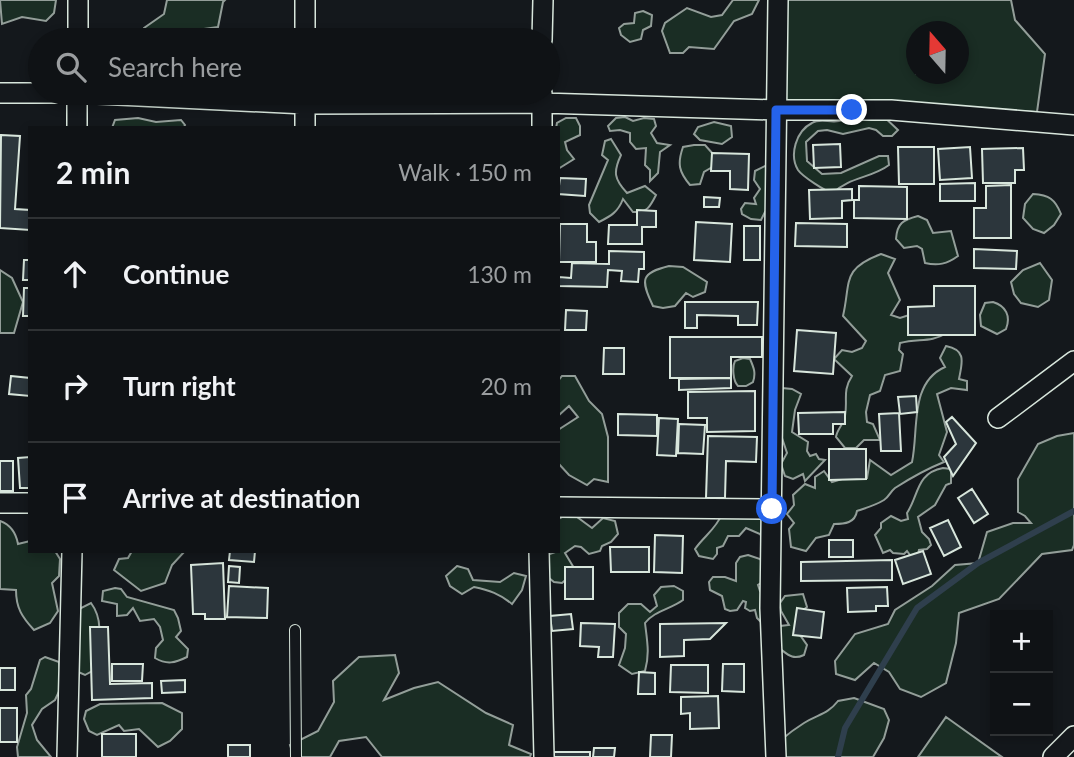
<!DOCTYPE html>
<html lang="en">
<head>
<meta charset="utf-8">
<style>
  :root { --surface:#0f1215; --page:#1d2022; --text:#f1f3f6; --muted:#9b9ea0; --line:#2f3234 }
  body { margin:0; font-family:Lato,sans-serif; background:var(--page); color:var(--text) }
  .controls { position:absolute; right:21px; bottom:21px; display:grid; overflow:hidden; border-radius:0px; box-shadow:0 4px 10px #0003 }
  .controls button { width:63px; height:63px; display:grid; place-items:center; padding:0; border:0; border-bottom:2px solid var(--line); background:var(--surface); color:var(--text); font:35px sans-serif }
  .compass { position:absolute; left:906px; top:21px; width:63px; height:63px; border-radius:50%; background:var(--surface); box-shadow:0 4px 10px #0003; rotate:340deg }
  .stop { position:absolute; width:21px; height:21px; margin:-16px; border:5px solid #2563eb; border-radius:50%; background:#fff }
  .stop.end { background:#2563eb; border-color:#fff; box-shadow:0 2px 7px #0008 }
  .list { margin:0; padding:0; list-style:none }
  h2 { display:flex; justify-content:space-between; align-items:center; height:91px; margin:0; padding:0 28px; font-size:30px }
  h2 small { font-size:23px; font-weight:400; color:var(--muted) }
  .list li { display:grid; grid-template-columns:46px 1fr auto; gap:21px; align-items:center; box-sizing:border-box; height:112px; padding:0 28px; border-top:2px solid var(--line) }
  .list b { display:block; font-size:26px; white-space:nowrap }
  .list em { font-size:23px; font-style:normal; color:var(--muted) }
  .icon { flex:none; width:38px; height:38px; fill:none; stroke:currentColor; stroke-width:2; stroke-linecap:round; stroke-linejoin:round }
  .map { position:relative; flex:none; width:1074px; height:757px; overflow:hidden }
  .search { position:absolute; background:var(--surface); box-shadow:0 4px 10px #0003; left:28px; top:28px; width:532px; height:77px; display:flex; align-items:center; gap:18px; box-sizing:border-box; padding:0 24px; border-radius:38px; color:var(--muted); font-size:26px }
  .panel { position:absolute; background:var(--surface); box-shadow:0 4px 10px #0003; left:28px; top:126px; width:532px; height:427px; border-radius:0px }
  .map>svg:first-child { display:block }
  .green { fill:#1a2d24; stroke:#939e99; stroke-width:2; fill-rule:evenodd }
  .lines { fill:none; stroke-linecap:round; stroke-linejoin:round }
  .stream { stroke:#2f3f4d; stroke-width:6 }
  .building { fill:#2c363c; stroke:#d8e6dc; stroke-width:2 }
  .lane-casing { stroke:#d8e6dc; stroke-width:12 }
  .street-casing { stroke:#d8e6dc; stroke-width:22 }
  .lane { stroke:#14181c; stroke-width:10 }
  .street { stroke:#14181c; stroke-width:19 }
  .route { stroke:#2563eb; stroke-width:9 }
</style>
</head>
<body>
<div class="map">
<svg width="1074" height="757" viewBox="0 0 1074 757">
  <rect width="100%" height="100%" fill="#14181c"/>
  <!-- green -->
  <path class="green" d="M0,0H56L54,13L46,21L22,17L2,24Z
    M167,0H225L223,2L218,27L203,29L204,40H144V28L164,14Z
    M733,0H759L752,14L734,21L714,49L689,47L683,53H670L662,31L665,23L687,8L711,17L722,15Z
    M784,0H1011L1015,20L1045,54L1037,112L904,104L780,105ZM916,32H958V74H916Z
    M643,11L652,15L651,26L643,30L641,39L630,42L621,35L619,28L624,24L634,23L635,13Z
    M881,114L898,130L892,136H883L876,130L869,128L843,134L827,130L818,131L806,142L807,161L822,174L841,173L879,156H888L889,165C872,178 849,177 833,193C826,192 802,176 798,170C789,155 796,131 812,123C820,118 830,123 839,121C853,118 867,116 881,114Z
    M625,117L633,121L644,118L654,119L656,126L651,133L657,143L670,145L660,152L658,173L650,181V170L645,165L646,148L636,149L630,142V133L620,130L610,131L608,126L616,118Z
    M138,118L156,122L181,120L185,125L183,128H112L115,120Z
    M566,118H576L580,126V135L565,142L567,150L574,159L558,169V128H556L557,123Z
    M714,122L731,126L732,137L722,144L700,140L694,134L698,127Z
    M611,139L621,155C613,172 614,179 627,193L645,186L656,195C650,207 647,213 633,212L623,199C618,212 611,216 599,222L590,213L589,205L608,160L602,155L605,141Z
    M694,145H705L713,154L714,166L704,172L700,184L690,185C679,172 677,164 683,147Z
    M767,165L773,207L765,212L761,220L751,219L742,214L741,209L745,203L756,204L754,198L760,189L754,180L755,171Z
    M1033,194C1049,195 1055,199 1061,214L1054,225L1044,233L1033,229L1023,218L1025,204Z
    M918,216L927,220L933,233L951,231L958,256C947,264 938,266 925,263L922,249L917,246L904,248L896,239C897,223 903,220 918,216Z
    M881,254L895,259L888,273L900,300L891,315L900,318L909,315L947,333C930,343 919,338 900,343L899,350L903,354L900,371L885,375L880,391L870,395L866,412L867,422L873,424L880,440H864L856,448H845L836,437C837,429 844,424 845,416C848,400 842,391 852,376L834,359L842,350L852,352L862,348L866,341L843,316C851,282 841,269 881,254Z
    M1040,263L1052,280L1049,300L1038,307L1021,303L1014,294L1011,282L1023,270Z
    M669,266L683,267L707,282L705,292L693,297L686,293L675,306L663,308L653,306C640,279 641,273 669,266Z
    M0,270L12,278L23,302L14,333H0Z
    M993,302C1006,306 1011,316 1006,329L997,334L981,326L980,315L985,303Z
    M946,346C967,350 962,363 959,379L967,381V390L951,388L937,394L947,432L939,455L944,462C929,468 909,479 895,488C890,492 889,497 884,500C876,505 866,508 857,511C855,523 845,524 834,524L829,535L816,538L806,551L791,547L789,529L794,523L787,514L794,505L793,495L805,484L815,488V477L824,471L832,482L842,479L867,478L870,460L891,475L912,462C919,430 909,383 945,367L940,358Z
    M743,358L750,359C754,368 756,373 753,382L746,386H738C733,381 732,367 735,361Z
    M562,376H575L589,401L602,414L608,437V482L594,479L587,485L569,475L558,463V430L578,417L569,406L558,416V381Z
    M782,388L792,389L801,394L795,410L792,432L808,442L807,451L810,456L816,454L819,459L825,460L805,481L803,474L793,479L785,476L781,464L787,453L780,432Z
    M1074,433V545L1072,550L1042,554L999,599L959,613L956,643L946,683L921,697L900,689L889,672L874,663L855,680L836,674L835,661L855,634L888,624L895,610L932,586L955,565L978,563L987,532L1013,523H1031L1025,516L1018,512V479L1038,444L1057,436Z
    M943,468L951,469V483L946,485L935,505L918,517L922,532L929,539L931,545L927,549L919,550L918,555H910L907,551L904,554L893,553L890,550L883,553L875,535L881,528V523L891,516L901,521L908,519L907,513C919,495 916,473 943,468Z
    M764,507L763,539L760,534L746,528L739,536H728L723,546L717,548V554L713,559L699,556L695,549C704,536 716,529 722,514Z
    M562,517H577L592,528L603,518L615,521L618,534L611,542L602,546L600,551L589,554L581,547L575,546L565,553L574,568L570,576L562,583L554,582L544,574L547,555L558,551V519Z
    M0,521C11,525 16,533 18,544L30,541V551H55L60,559L59,576L52,583L58,611L50,623L34,630C22,617 16,608 16,590L0,589Z
    M132,551H185L172,565L165,583L141,591L114,570L119,559L128,558Z
    M748,555L760,559L764,565V581L758,585L760,591L775,597L761,622L757,618L755,610L750,611L745,608L746,602L743,601L737,610L730,611L725,609L722,596L710,590L709,582L713,577H725L736,581V563L740,557Z
    M457,566L468,569L473,580L500,582L514,573L526,576L522,590L512,604C500,594 489,590 474,587L462,594L450,586L446,576Z
    M674,586L683,591V600C671,609 654,611 645,623C647,640 650,654 645,671L632,674L619,665L625,648L626,634L619,627V613L628,604H641L650,612L657,606L654,595L661,587Z
    M115,588L121,589L127,597L174,610L178,618L181,631L176,637L188,649L187,657C175,663 167,665 155,658L156,648L163,640L160,627L154,619L140,621L133,608L127,615L117,616V604L102,601L103,591Z
    M803,594L807,607L797,615L800,635L807,645L804,655C791,661 787,653 776,646L780,626L789,625L781,611L780,603L785,596Z
    M91,603C106,623 97,646 94,670L85,675L76,671L75,611Z
    M395,655L399,673L384,700L414,688L438,682L486,713L513,725L509,745L531,754L530,757H382L366,737L339,741L330,757H294L290,745L318,731L334,702L333,681L359,657Z
    M45,657L59,662L62,685L55,700L42,709L32,725L37,740L51,757H18L17,747L27,713L26,695L31,689L40,660Z
    M854,698L884,709L889,720L884,738L873,757H783L781,740C788,734 796,728 804,723C818,714 827,715 838,701Z
    M162,703L182,713V729L170,741L158,747L139,729L124,731L119,725L97,735L89,731L84,719L86,711L100,704Z
    M946,717L1002,757H918Z"/>
  <g class="lines">
    <!-- stream -->
    <path class="stream" d="M838,757L845,728L917,608L978,563L1074,511"/>
  </g>
  <!-- building -->
  <path class="building" d="M1,135L20,136L15,209L30,210V230L0,228Z
    M840,144L841,167L814,168L813,145Z
    M898,147H934V184H899Z
    M970,147L972,178L940,180L938,149Z
    M1023,148L1024,170H1015V183H983L982,149Z
    M712,153L749,154L748,190L730,189V171H711Z
    M560,178L586,179L585,196L558,194Z
    M975,183V201H940V184Z
    M1011,185V238H974V208H986V186Z
    M859,186L907,187V219L854,218V200H859Z
    M852,189V200L842,201V218L810,219L809,190Z
    M704,197L720,198L719,207H704Z
    M637,210L656,211V227H642V244H608L609,225H637Z
    M696,222L732,224L730,262L694,260Z
    M796,223L847,224V247L795,246Z
    M560,224H587V242H596V262H559Z
    M744,226H760V260H744Z
    M974,249L1017,251L1016,269L974,268Z
    M609,251L644,252V269H639L638,282L621,281L622,271L608,270L607,287L558,286L559,277L571,278L572,263L609,264Z
    M24,260H30V280H23Z
    M934,286H975V335H908V307L934,306Z
    M24,288H30V316H23Z
    M685,302H758L757,325H738V316L697,315V328H685Z
    M566,310L587,311L586,330H565Z
    M797,330L836,333L833,374L794,371Z
    M670,337H762V357H731V378H670Z
    M604,348H624V374H603Z
    M11,376L30,378V396L9,394Z
    M731,378V388L679,390V379Z
    M755,391V431L707,432V418H688V392Z
    M916,396L917,412L900,414L898,397Z
    M845,412V424H833V434H799L798,413Z
    M899,413L901,451H881L879,414Z
    M618,414L657,415V436L618,435Z
    M952,417L976,443L953,476L944,457L956,444L946,422Z
    M659,418L678,419L676,456L657,455Z
    M679,424L705,425L703,454L678,453Z
    M708,436L757,437L756,462L726,461L725,498H706Z
    M829,449H866V479L829,480Z
    M30,457V488H20L18,458Z
    M0,461H13V491H0Z
    M972,489L988,514L974,523L958,498Z
    M948,520L961,547L944,556L930,528Z
    M655,535L683,536L682,573L654,572Z
    M829,540H853V557H829Z
    M610,547H649V572H611Z
    M230,551H255L254,562L229,560Z
    M923,551L931,574L903,584L895,560Z
    M892,560V580L801,581V562Z
    M223,563L225,619H205V614H193L191,565Z
    M229,566L240,567L239,583L228,582Z
    M565,567H593V599H565Z
    M229,586L268,588L267,618L227,617Z
    M887,587L888,606H876V611L848,612L847,588Z
    M797,608L824,612L821,638L793,635Z
    M571,614L573,629L552,631L550,616Z
    M581,623L615,624L613,657H598L599,647L580,646Z
    M726,623L710,639L684,640V656L660,657V624Z
    M90,627H108L110,684L152,683V698L92,700Z
    M112,664H143L142,681H112Z
    M723,664H744V692L722,691Z
    M671,665H708V693L670,692Z
    M0,668H15V690H0Z
    M639,672L655,673V694H638Z
    M185,680V692L162,693L161,681Z
    M718,696L719,728L690,729V713L681,714V697Z
    M0,708H17V742H0Z
    M102,734H136V757H102Z
    M651,735H672L671,757H650Z
    M228,745H250V757H228Z
    M594,748H615L614,757H593Z
    M554,752H590V757H554Z"/>
  <g class="lines">
    <!-- lane casing -->
    <g class="lane-casing">
      <path id="lane" d="M295,630L296,757"/>
    </g>
    <!-- street casing -->
    <g class="street-casing">
      <path id="street" d="M78,40V0
        M305,40V0
        M542,40L543,0
        M0,93H77L305,104L542,103L776,110H891L1074,125
        M305,93V128
        M77,128V93
        M542,128V93
        M998,418L1074,361
        M0,503H30
        M558,507L772,509
        M539,551L544,757
        M67,757L72,551
        M776,757L770,608L778,0
        M1053,757L1074,736"/>
    </g>
    <!-- lane -->
    <use href="#lane" class="lane"/>
    <!-- street -->
    <use href="#street" class="street"/>
  </g>
  <g class="lines">
    <!-- route -->
    <path class="route" d="M772,509L776,110H852"/>
  </g>
</svg>
<div class="controls">
<button>+</button>
<button>−</button>
</div>
<svg class="compass" viewBox="-18 -18 36 36"><path d="M0-13l5 13h-10z" fill="#e53935"/><path d="M0 13l5-13h-10z" fill="#9b9ea0"/></svg>
<div class="stop" style="left:772px;top:509px"></div>
<div class="stop end" style="left:852px;top:110px"></div>
<div class="search"><svg class="icon" aria-label="search" viewBox="0 0 24 24"><circle cx="10" cy="10" r="6"/><path d="M15 15l6 6"/></svg>Search here</div>
<section class="panel">
<h2>2 min<small>Walk · 150 m</small></h2>
<ul class="list">
<li><svg class="icon" aria-label="ahead" viewBox="0 0 24 24"><path d="M12 20V5M6 11l6-6 6 6"/></svg><div><b>Continue</b></div><em>130 m</em></li>
<li><svg class="icon" aria-label="right" viewBox="0 0 24 24"><path d="M7 20v-9h11M14 6l5 5-5 5"/></svg><div><b>Turn right</b></div><em>20 m</em></li>
<li><svg class="icon" aria-label="arrive" viewBox="0 0 24 24"><path d="M6 21V4h12l-3 4 3 4H6"/></svg><div><b>Arrive at destination</b></div></li>
</ul>
</section>
</div>
</body>
</html>
